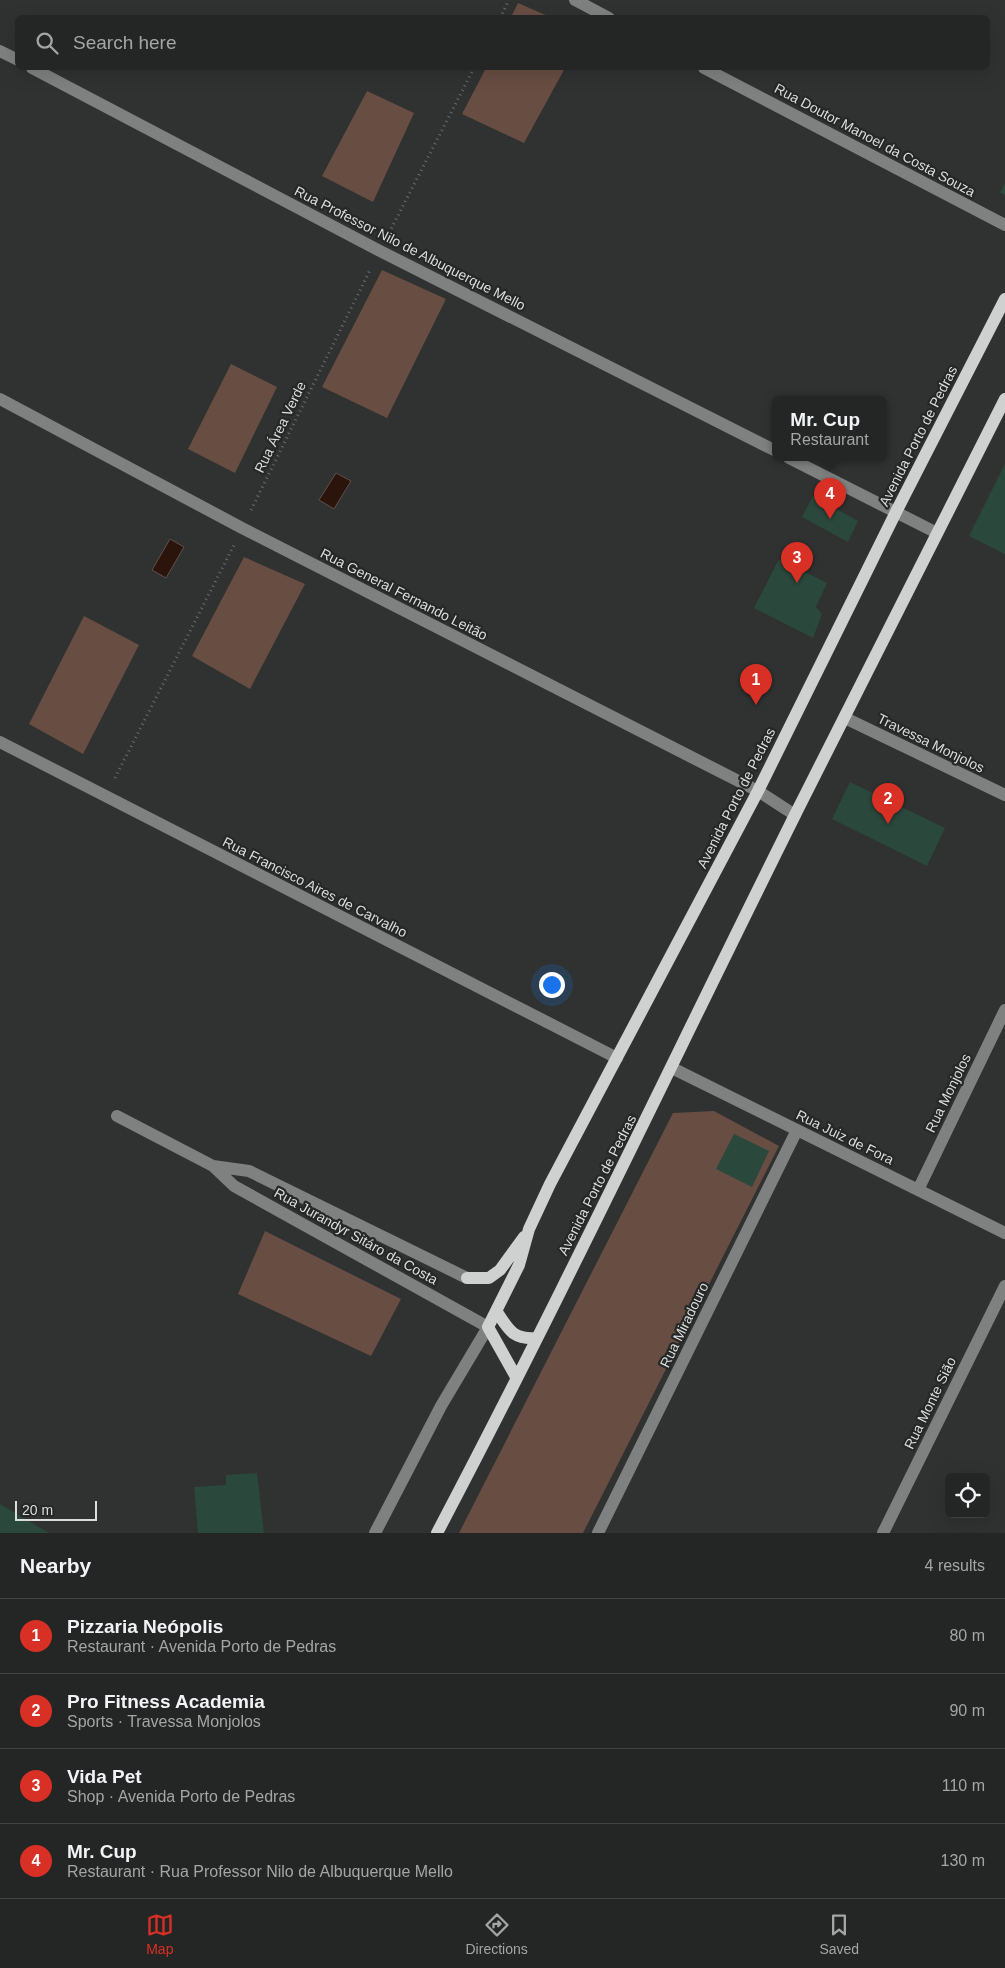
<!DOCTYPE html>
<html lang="en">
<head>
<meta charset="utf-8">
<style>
  :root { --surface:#232624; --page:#2f3231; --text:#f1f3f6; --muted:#a3a5a6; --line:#404341; --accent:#d93025 }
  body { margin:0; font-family:Helvetica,sans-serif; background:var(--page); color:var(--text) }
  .controls { position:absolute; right:15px; bottom:15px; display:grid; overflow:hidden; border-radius:8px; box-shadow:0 5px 20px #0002 }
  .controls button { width:45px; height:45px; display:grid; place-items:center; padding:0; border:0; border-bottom:1px solid var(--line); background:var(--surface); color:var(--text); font:25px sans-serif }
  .scale { position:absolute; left:15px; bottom:12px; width:82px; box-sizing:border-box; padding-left:5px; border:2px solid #dbdddc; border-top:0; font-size:14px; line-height:18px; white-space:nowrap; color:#dbdddc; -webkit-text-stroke:4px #252826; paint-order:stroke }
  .you { position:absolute; left:551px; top:984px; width:18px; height:18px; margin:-12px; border:4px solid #fff; border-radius:50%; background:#1a73e8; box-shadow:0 0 0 8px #1a73e833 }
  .badge { display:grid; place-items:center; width:32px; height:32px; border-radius:50%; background:var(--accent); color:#fff; font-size:16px; font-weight:700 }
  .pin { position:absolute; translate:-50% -41px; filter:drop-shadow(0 1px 2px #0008) }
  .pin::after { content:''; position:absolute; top:26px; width:18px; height:15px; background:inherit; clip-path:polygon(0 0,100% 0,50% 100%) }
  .popup { position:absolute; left:772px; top:396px; width:115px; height:65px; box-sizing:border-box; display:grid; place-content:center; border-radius:8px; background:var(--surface); filter:drop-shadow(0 1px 4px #0005); font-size:16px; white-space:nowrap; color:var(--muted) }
  .popup b { font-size:19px; color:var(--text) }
  .popup::after { content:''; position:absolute; left:50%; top:100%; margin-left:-10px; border:10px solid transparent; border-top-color:var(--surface) }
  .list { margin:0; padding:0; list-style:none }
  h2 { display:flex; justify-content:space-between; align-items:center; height:65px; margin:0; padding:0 20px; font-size:21px }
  h2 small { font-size:16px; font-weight:400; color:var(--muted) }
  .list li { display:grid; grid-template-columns:32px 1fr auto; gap:15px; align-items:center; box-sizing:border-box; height:75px; padding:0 20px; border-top:1px solid var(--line) }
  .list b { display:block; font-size:19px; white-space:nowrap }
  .list p { margin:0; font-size:16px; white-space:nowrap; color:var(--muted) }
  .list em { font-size:16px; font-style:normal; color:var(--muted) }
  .icon { flex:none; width:28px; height:28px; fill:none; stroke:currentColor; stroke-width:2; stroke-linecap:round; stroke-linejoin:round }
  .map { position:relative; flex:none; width:1005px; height:1533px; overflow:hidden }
  .search { position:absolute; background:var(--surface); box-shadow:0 5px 20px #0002; left:15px; right:15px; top:15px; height:55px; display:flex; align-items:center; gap:12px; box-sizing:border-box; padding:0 18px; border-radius:8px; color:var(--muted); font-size:19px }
  .sheet { height:365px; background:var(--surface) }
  nav { display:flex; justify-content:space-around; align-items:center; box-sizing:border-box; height:70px; border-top:1px solid var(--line); background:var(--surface); font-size:14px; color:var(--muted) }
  nav a { display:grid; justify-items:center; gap:2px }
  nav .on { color:var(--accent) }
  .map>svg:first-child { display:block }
  .green { fill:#684d43 }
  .water { fill:#2b140b; stroke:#60504a }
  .building { fill:#2b483c }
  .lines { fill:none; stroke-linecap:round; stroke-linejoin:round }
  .path { stroke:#696c6a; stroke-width:3; stroke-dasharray:1 4; stroke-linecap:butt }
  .minor { stroke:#7f8180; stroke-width:12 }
  .major { stroke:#ced1cf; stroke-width:12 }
  .labels { text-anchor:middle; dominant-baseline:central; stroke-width:4.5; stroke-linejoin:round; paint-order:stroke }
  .street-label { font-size:14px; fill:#dbdddc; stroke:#252826 }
</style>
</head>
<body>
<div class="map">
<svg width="1005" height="1533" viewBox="0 0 1005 1533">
  <rect width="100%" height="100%" fill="#2f3230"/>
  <!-- green -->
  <path class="green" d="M518,3L550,17H511Z
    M486,68H565L524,143L462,114Z
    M367,91L414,113L373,202L322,176Z
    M382,270L446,299L387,418L322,387Z
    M231,364L277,387L235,473L188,449Z
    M244,557L305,584L250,689L192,656Z
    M84,616L139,645L83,754L29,724Z
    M714,1111L779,1146L583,1533H459L673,1113Z
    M265,1231L401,1299L371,1356L238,1294Z"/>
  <!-- water -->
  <path class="water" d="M336,473L351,481L334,509L319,500Z
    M170,539L184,547L166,578L152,570Z"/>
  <!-- building -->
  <path class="building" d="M1005,183V195L1000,193Z
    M1005,464V554L969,536Z
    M813,496L858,521L848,542L802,517Z
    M779,559L827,583L816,607L822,614L813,638L754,608Z
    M850,782L945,828L927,866L832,819Z
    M734,1134L769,1151L752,1187L716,1169Z
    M257,1473L264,1533H198L194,1487L226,1485V1475Z
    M0,1504L49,1533H0Z"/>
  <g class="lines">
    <!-- path -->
    <path class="path" d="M500,18L509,0
      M389,233L474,68
      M251,510L370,270
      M115,778L234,545"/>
    <!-- minor -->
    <path class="minor" d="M575,0L609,18
      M0,51L18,60
      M32,68L380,251L776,451
      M704,68L1005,225
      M0,399L242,528L758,791L795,815
      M789,458L937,533
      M845,718L1005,795
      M0,742L617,1058
      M672,1068L1005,1233
      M117,1116L213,1166L234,1186L488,1327L441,1406L375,1533
      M213,1166L249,1171L467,1278
      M918,1190L1005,1010
      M598,1533L797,1130
      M883,1533L1005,1286"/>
    <!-- major -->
    <path class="major" d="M467,1278H489L500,1270L524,1237
      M497,1312C509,1330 513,1340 537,1338
      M516,1377L488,1327L519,1265L529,1229L550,1184L758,791L896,512L1005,299
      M437,1533C562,1296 676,1054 795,815C864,676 935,538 1005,399"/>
  </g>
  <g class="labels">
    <!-- street labels -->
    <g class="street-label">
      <text transform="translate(875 140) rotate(28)">Rua Doutor Manoel da Costa Souza</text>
      <text transform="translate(410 248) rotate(27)">Rua Professor Nilo de Albuquerque Mello</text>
      <text transform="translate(280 427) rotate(-64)">Rua Área Verde</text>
      <text transform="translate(918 436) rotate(-63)">Avenida Porto de Pedras</text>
      <text transform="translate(404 594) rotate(27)">Rua General Fernando Leitão</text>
      <text transform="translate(931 743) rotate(26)">Travessa Monjolos</text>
      <text transform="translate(736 798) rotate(-63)">Avenida Porto de Pedras</text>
      <text transform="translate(315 887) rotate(27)">Rua Francisco Aires de Carvalho</text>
      <text transform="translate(948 1093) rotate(-64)">Rua Monjolos</text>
      <text transform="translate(845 1137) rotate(26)">Rua Juiz de Fora</text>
      <text transform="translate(597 1185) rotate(-63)">Avenida Porto de Pedras</text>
      <text transform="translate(356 1236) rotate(29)">Rua Jurandyr Sitáro da Costa</text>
      <text transform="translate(684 1325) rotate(-64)">Rua Miradouro</text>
      <text transform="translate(930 1403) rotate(-64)">Rua Monte Sião</text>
    </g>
  </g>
</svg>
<div class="controls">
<button><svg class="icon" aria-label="locate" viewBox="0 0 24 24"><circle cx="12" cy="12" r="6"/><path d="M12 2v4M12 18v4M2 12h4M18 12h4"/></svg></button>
</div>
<div class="scale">20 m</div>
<div class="you"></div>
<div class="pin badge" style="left:756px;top:705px">1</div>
<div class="pin badge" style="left:888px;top:824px">2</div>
<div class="pin badge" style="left:797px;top:583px">3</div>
<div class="pin badge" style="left:830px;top:519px">4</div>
<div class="popup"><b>Mr. Cup</b>Restaurant</div>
<div class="search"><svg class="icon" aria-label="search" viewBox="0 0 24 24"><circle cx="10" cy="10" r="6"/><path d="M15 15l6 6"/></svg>Search here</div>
</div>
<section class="sheet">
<h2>Nearby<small>4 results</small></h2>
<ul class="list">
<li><span class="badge">1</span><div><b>Pizzaria Neópolis</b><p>Restaurant · Avenida Porto de Pedras</p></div><em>80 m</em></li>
<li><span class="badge">2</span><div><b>Pro Fitness Academia</b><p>Sports · Travessa Monjolos</p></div><em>90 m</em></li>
<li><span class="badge">3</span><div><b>Vida Pet</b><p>Shop · Avenida Porto de Pedras</p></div><em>110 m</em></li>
<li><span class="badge">4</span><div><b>Mr. Cup</b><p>Restaurant · Rua Professor Nilo de Albuquerque Mello</p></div><em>130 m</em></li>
</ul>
</section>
<nav>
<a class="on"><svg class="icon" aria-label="map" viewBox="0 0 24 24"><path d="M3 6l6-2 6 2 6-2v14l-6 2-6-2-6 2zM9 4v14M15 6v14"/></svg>Map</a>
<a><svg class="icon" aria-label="directions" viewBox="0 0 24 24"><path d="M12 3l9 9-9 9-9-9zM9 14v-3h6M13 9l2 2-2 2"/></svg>Directions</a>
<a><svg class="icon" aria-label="saved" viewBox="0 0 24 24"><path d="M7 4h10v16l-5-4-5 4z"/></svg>Saved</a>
</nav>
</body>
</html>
